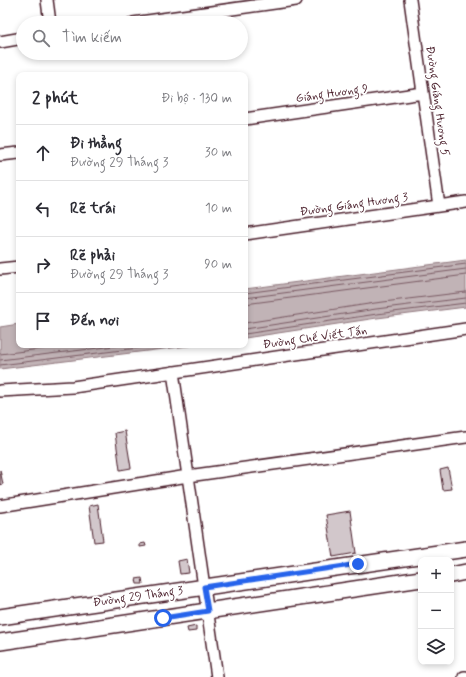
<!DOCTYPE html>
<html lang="vi">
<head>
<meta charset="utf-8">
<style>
  :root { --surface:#fff; --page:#f7f7f7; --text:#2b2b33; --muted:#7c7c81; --line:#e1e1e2 }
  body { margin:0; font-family:Mynerve,sans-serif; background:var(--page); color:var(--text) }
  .controls { position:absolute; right:12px; bottom:12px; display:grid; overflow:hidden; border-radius:8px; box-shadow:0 2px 6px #0003 }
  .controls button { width:36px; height:36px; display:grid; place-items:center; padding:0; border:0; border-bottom:1px solid var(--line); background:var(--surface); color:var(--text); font:20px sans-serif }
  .stop { position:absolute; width:12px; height:12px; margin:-9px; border:3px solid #2563eb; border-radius:50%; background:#fff }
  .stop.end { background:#2563eb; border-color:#fff; box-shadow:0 1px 4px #0008 }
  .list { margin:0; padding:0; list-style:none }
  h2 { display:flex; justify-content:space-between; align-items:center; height:52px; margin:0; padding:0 16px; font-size:17px }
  h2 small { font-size:13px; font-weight:400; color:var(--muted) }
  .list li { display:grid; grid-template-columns:26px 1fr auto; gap:12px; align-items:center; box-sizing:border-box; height:56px; padding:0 16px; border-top:1px solid var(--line) }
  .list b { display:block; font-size:15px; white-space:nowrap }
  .list p { margin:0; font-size:13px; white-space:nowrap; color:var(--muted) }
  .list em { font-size:13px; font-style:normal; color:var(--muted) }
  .icon { flex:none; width:22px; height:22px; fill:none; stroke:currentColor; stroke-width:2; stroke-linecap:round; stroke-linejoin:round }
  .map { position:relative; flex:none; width:466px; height:677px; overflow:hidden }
  .search { position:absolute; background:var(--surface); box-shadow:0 2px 6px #0003; left:16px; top:16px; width:232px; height:44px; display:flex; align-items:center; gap:10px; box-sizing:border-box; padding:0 14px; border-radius:22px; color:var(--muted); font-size:15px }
  .panel { position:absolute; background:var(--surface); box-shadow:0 2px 6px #0003; left:16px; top:72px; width:232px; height:276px; border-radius:8px }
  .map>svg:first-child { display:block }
  .water { fill:#c1b3b6; stroke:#91787e }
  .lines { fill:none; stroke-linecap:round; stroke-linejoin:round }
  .shore { stroke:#7a5a63; stroke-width:1 }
  .building { fill:#d2c7cb; stroke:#4a1f2b }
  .street-casing { stroke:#4a1f2b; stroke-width:14 }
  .secondary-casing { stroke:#4a1f2b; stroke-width:18 }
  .street { stroke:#fff; stroke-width:11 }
  .secondary { stroke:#fff; stroke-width:15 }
  .route { stroke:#2563eb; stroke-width:5 }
  .labels { text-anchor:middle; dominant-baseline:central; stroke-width:3.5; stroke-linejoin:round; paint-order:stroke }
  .street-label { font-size:12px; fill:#4a1f2b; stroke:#fff }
</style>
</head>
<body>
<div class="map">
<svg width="466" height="677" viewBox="0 0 466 677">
  <rect width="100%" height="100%" fill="#fff"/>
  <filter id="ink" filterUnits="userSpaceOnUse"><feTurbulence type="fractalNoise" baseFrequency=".025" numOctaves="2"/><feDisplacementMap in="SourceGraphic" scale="8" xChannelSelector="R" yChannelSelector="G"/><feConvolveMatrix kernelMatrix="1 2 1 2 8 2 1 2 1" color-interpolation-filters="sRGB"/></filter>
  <g filter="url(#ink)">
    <!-- water -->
    <path class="water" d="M466,260V307L377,318L245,338V289Z
      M19,324V345H196L0,369V327Z"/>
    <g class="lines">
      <!-- shore -->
      <path class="shore" d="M245,293L466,264
        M245,298L466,269
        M245,304L466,275
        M245,323L375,303L466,292
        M245,329L376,309L466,298
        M245,334L377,314L466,303
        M0,354L74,345
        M0,360L123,345
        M0,365L163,345"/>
    </g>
    <!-- building -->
    <path class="building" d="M125,431L131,468L120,470L115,433Z
      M448,468L452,489L443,490L440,470Z
      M0,470L3,484L0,485Z
      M98,504L103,541L94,542L89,506Z
      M350,511L356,553L333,557L326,515Z
      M145,543L146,546L140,547V544Z
      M187,559L189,573L180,574L178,561Z
      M142,578L143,584H137L136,579Z
      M196,626V631L188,632L187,628Z"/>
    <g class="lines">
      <!-- street casing -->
      <g class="street-casing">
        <path id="street" d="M47,0L50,23
          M410,0L439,206
          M133,23L296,0
          M0,42L23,38
          M245,119L423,93
          M0,155L19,153
          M245,234L466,202
          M0,269L19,267
          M173,372L217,677
          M0,391L73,387L466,329
          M0,506L188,476L466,437
          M464,677H466"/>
      </g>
      <!-- secondary casing -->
      <g class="secondary-casing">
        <path id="secondary" d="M451,575L466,572
          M0,617L466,549
          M0,642L421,579"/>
      </g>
      <!-- street -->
      <use href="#street" class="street"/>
      <!-- secondary -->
      <use href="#secondary" class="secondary"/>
    </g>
  </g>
  <g class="lines" filter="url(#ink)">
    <!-- route -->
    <path class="route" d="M163,618L208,611L204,587L358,564"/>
  </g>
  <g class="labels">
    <!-- street labels -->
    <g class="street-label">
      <text transform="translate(332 94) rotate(-8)">Giáng Hương 9</text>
      <text transform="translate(437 101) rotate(82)">Đường Giáng Hương 5</text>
      <text transform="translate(354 205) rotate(-8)">Đường Giáng Hương 3</text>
      <text transform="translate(315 338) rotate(-8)">Đường Chế Viết Tấn</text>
      <text transform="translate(138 597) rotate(-8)">Đường 29 Tháng 3</text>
    </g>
  </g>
</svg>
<div class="controls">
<button>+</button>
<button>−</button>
<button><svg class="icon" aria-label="layers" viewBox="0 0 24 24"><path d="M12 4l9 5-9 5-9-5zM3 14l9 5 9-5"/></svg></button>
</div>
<div class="stop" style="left:163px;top:618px"></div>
<div class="stop end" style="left:358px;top:564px"></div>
<div class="search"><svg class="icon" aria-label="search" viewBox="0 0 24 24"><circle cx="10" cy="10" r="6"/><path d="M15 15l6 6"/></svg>Tìm kiếm</div>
<section class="panel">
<h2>2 phút<small>Đi bộ · 130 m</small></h2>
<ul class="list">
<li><svg class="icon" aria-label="ahead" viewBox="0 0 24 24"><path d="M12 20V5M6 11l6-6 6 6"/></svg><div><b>Đi thẳng</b><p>Đường 29 Tháng 3</p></div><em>30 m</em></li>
<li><svg class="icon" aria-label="left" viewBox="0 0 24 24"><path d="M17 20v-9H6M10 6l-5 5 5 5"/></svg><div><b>Rẽ trái</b></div><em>10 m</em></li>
<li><svg class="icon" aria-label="right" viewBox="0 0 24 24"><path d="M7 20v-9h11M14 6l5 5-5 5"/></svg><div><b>Rẽ phải</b><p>Đường 29 Tháng 3</p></div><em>90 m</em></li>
<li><svg class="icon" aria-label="arrive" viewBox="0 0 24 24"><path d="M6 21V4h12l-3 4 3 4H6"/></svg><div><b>Đến nơi</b></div></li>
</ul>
</section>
</div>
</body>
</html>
